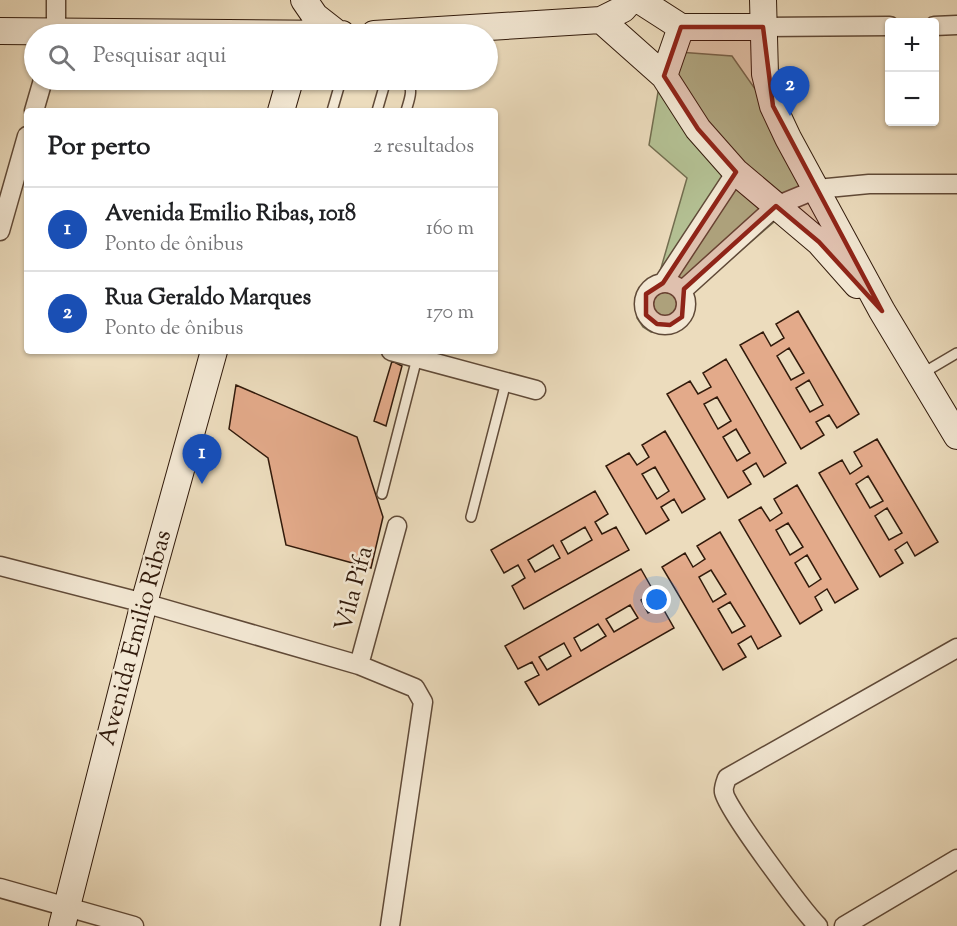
<!DOCTYPE html>
<html lang="pt">
<head>
<meta charset="utf-8">
<style>
  :root { --surface:#fff; --page:#f2f2f2; --text:#202124; --muted:#757577; --line:#e0e0e0; --accent:#1a73e8 }
  body { margin:0; font-family:"Sorts Mill Goudy",serif; background:var(--page); color:var(--text) }
  .controls { position:absolute; right:18px; top:18px; display:grid; overflow:hidden; border-radius:6px; box-shadow:0 2px 4px #0004 }
  .controls button { width:54px; height:54px; display:grid; place-items:center; padding:0; border:0; border-bottom:2px solid var(--line); background:var(--surface); color:var(--text); font:30px sans-serif }
  .you { position:absolute; left:657px; top:600px; width:21px; height:21px; margin:-15px; border:4px solid #fff; border-radius:50%; background:#1a73e8; box-shadow:0 0 0 9px #1a73e833 }
  .badge { display:grid; place-items:center; width:39px; height:39px; border-radius:50%; background:var(--accent); color:#fff; font-size:20px; font-weight:700 }
  .pin { position:absolute; translate:-50% -50px; filter:drop-shadow(0 2px 3px #0008) }
  .pin::after { content:''; position:absolute; top:32px; width:21px; height:18px; background:inherit; clip-path:polygon(0 0,100% 0,50% 100%) }
  .list { margin:0; padding:0; list-style:none }
  h2 { display:flex; justify-content:space-between; align-items:center; height:78px; margin:0; padding:0 24px; font-size:26px }
  h2 small { font-size:20px; font-weight:400; color:var(--muted) }
  .list li { display:grid; grid-template-columns:39px 1fr auto; gap:18px; align-items:center; box-sizing:border-box; height:84px; padding:0 24px; border-top:2px solid var(--line) }
  .list b { display:block; font-size:22px; white-space:nowrap }
  .list p { margin:0; font-size:20px; white-space:nowrap; color:var(--muted) }
  .list em { font-size:20px; font-style:normal; color:var(--muted) }
  .icon { flex:none; width:33px; height:33px; fill:none; stroke:currentColor; stroke-width:2; stroke-linecap:round; stroke-linejoin:round }
  .map { position:relative; flex:none; width:957px; height:926px; overflow:hidden }
  .search { position:absolute; background:var(--surface); box-shadow:0 2px 4px #0004; left:24px; top:24px; width:474px; height:66px; display:flex; align-items:center; gap:15px; box-sizing:border-box; padding:0 21px; border-radius:33px; color:var(--muted); font-size:22px }
  .panel { position:absolute; background:var(--surface); box-shadow:0 2px 4px #0004; left:24px; top:108px; width:474px; height:246px; border-radius:6px }
  .map>svg:first-child { display:block }
  .green { fill:#b4c194; stroke:#726e50; stroke-width:1.5 }
  .building { fill:#e3aa8a; stroke:#311a0b; stroke-width:1.5; fill-rule:evenodd }
  .lines { fill:none; stroke-linecap:round; stroke-linejoin:round }
  .lane-casing { stroke:#604a38; stroke-width:12 }
  .street-casing { stroke:#604a38; stroke-width:21 }
  .secondary-casing { stroke:#311a0b; stroke-width:28 }
  .lane { stroke:#f3e8d4; stroke-width:9 }
  .street { stroke:#f3e8d4; stroke-width:18 }
  .secondary { stroke:#f3e8d4; stroke-width:26 }
  .marked { fill:#8f2418; fill-opacity:0.2; stroke:#8f2418; stroke-width:4.5; stroke-linejoin:round }
  .labels { text-anchor:middle; dominant-baseline:central; stroke-width:5; stroke-linejoin:round; paint-order:stroke }
  .street-label { font-size:24px; fill:#311a0b; stroke:#f3e8d4 }
</style>
</head>
<body>
<div class="map">
<svg width="957" height="926" viewBox="0 0 957 926">
  <rect width="100%" height="100%" fill="#ecdcbd"/>
  <filter id="stains"><feTurbulence type="fractalNoise" baseFrequency=".00333" numOctaves="4"/><feColorMatrix values="0 0 0 0 .2 0 0 0 0 .09 0 0 0 0 .02 0 0 0 .5 -.17"/></filter>
  <radialGradient id="worn" r=".72"><stop offset=".6" stop-color="#630" stop-opacity="0"/><stop offset="1" stop-color="#630" stop-opacity=".3"/></radialGradient>
  <!-- green -->
  <path class="green" d="M665,51L732,56L767,106L804,196L693,292L686,322L668,334L651,332L643,327L637,318V303L659,275L687,178L649,145Z"/>
  <!-- building -->
  <path class="building" d="M798,311L859,414L837,428L829,415L816,422L824,435L801,449L740,345L763,332L771,346L784,338L776,324ZM789,348L804,373L791,380L777,356ZM809,380L823,405L810,412L796,388Z
    M726,359L786,463L764,477L756,463L743,471L751,484L728,498L667,394L690,381L698,394L711,387L703,373ZM717,397L731,421L718,429L704,404ZM736,429L750,453L737,461L723,437Z
    M392,361L402,366L386,426L374,421Z
    M236,385L357,437L383,517L371,568L286,545L268,458L229,429Z
    M665,431L705,499L682,513L674,499L661,507L669,520L646,534L606,466L629,453L637,465L649,457L642,445ZM655,467L669,491L657,499L642,474Z
    M877,439L938,542L915,556L907,542L895,550L903,563L880,577L819,473L842,460L850,474L862,466L854,452ZM868,476L883,501L870,508L856,484ZM887,508L902,533L889,540L875,516Z
    M797,485L858,589L835,603L827,589L815,597L822,610L800,624L739,520L761,507L770,521L782,513L774,499ZM788,523L803,547L790,555L776,530ZM807,555L821,579L809,587L795,563Z
    M595,491L608,514L595,522L602,534L616,527L629,550L524,609L512,586L525,578L518,565L504,573L491,550ZM585,527L592,540L568,554L561,541ZM553,545L560,558L535,572L528,560Z
    M720,532L781,636L758,649L751,636L738,644L746,657L723,670L662,567L685,553L693,567L705,559L697,546ZM711,570L726,594L713,602L699,577ZM730,602L745,626L732,633L718,609Z
    M641,569L654,592L641,600L648,613L661,605L674,628L539,705L525,682L539,675L532,662L518,669L505,646ZM630,605L638,618L614,632L606,619ZM598,624L606,636L581,651L574,638ZM564,643L571,656L547,670L539,657Z"/>
  <g class="lines">
    <!-- lane casing -->
    <g class="lane-casing">
      <path id="lane" d="M332,111L339,87L346,80
        M377,111L386,80
        M406,111C409,100 414,90 407,80
        M923,373L957,353
        M382,494L417,358
        M471,517L506,382"/>
    </g>
    <!-- street casing -->
    <g class="street-casing">
      <path id="street" d="M934,26L957,25
        M763,27L890,26
        M56,34V0
        M34,111L43,80
        M0,231L27,136
        M644 304a21 21 0 1 1 42 0a21 21 0 1 1-42 0Z
        M663,283L736,172
        M682,291L776,206L817,189L869,184H957
        M391,351L536,390
        M0,566L144,603L359,665L415,688L423,702L390,926
        M359,665L397,526
        M0,888L134,926
        M818,926C804,912 725,807 724,792C723,788 726,781 727,778L957,648
        M844,926L957,859"/>
    </g>
    <!-- secondary casing -->
    <g class="secondary-casing">
      <path id="secondary" d="M304,0L315,16L338,34
        M639,0L681,27H763
        M763,0L765,74L773,106L788,138L882,311L957,436
        M601,20L664,76L698,129L736,172L819,242L857,285
        M0,31L342,34
        M374,34L601,20L623,9L631,0
        M664,76L681,27
        M281,111L290,80
        M62,926L144,603L214,351"/>
    </g>
    <!-- lane -->
    <use href="#lane" class="lane"/>
    <!-- street -->
    <use href="#street" class="street"/>
    <!-- secondary -->
    <use href="#secondary" class="secondary"/>
  </g>
  <!-- marked area -->
  <path class="marked" d="M681,27H763L773,106L882,311L819,242L776,206L684,289L682,317L670,325L657,324L646,315V294L663,283L736,172L698,129L664,76Z"/>
  <g class="labels">
    <!-- street labels -->
    <g class="street-label">
      <text transform="translate(355 589) rotate(-75)">Vila Pifa</text>
      <text transform="translate(136 638) rotate(-75)">Avenida Emilio Ribas</text>
    </g>
  </g>
  <rect width="100%" height="100%" filter="url(#stains)"/>
  <rect width="100%" height="100%" fill="url(#worn)"/>
</svg>
<div class="controls">
<button>+</button>
<button>−</button>
</div>
<div class="you"></div>
<div class="pin badge" style="left:202px;top:484px;background:#1a4fb4">1</div>
<div class="pin badge" style="left:790px;top:116px;background:#1a4fb4">2</div>
<div class="search"><svg class="icon" aria-label="search" viewBox="0 0 24 24"><circle cx="10" cy="10" r="6"/><path d="M15 15l6 6"/></svg>Pesquisar aqui</div>
<section class="panel">
<h2>Por perto<small>2 resultados</small></h2>
<ul class="list">
<li><span class="badge" style="background:#1a4fb4">1</span><div><b>Avenida Emilio Ribas, 1018</b><p>Ponto de ônibus</p></div><em>160 m</em></li>
<li><span class="badge" style="background:#1a4fb4">2</span><div><b>Rua Geraldo Marques</b><p>Ponto de ônibus</p></div><em>170 m</em></li>
</ul>
</section>
</div>
</body>
</html>
